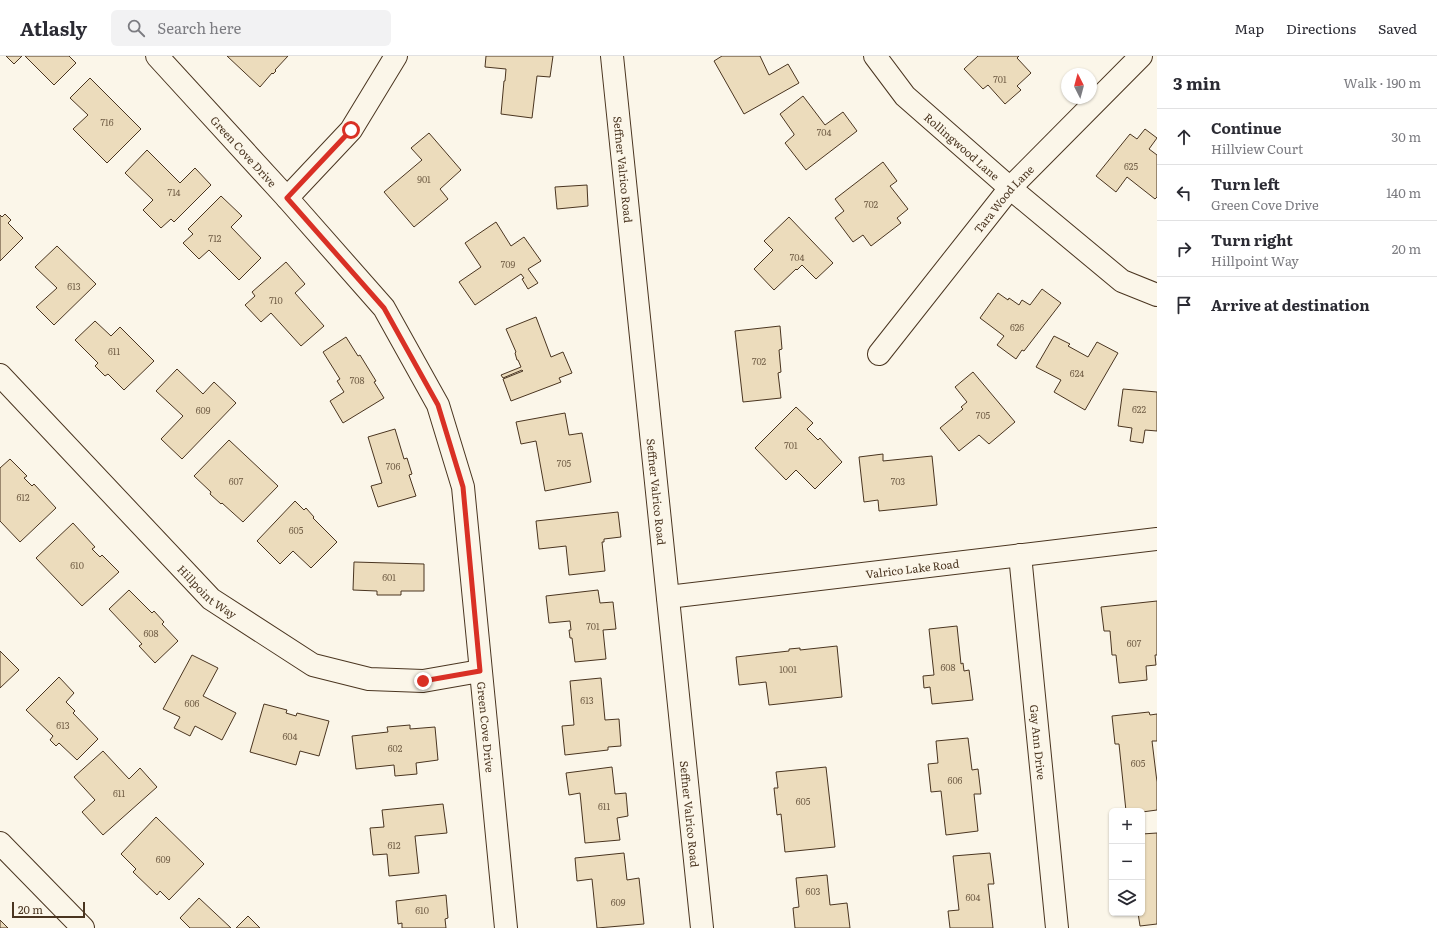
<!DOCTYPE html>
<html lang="en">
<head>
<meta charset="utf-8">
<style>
  :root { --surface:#fff; --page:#f2f2f3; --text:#2b2b33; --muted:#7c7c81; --line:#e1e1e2 }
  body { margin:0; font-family:Literata,serif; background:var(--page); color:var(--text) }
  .controls { position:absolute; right:12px; bottom:12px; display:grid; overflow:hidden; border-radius:6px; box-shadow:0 1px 3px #0004 }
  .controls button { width:36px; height:36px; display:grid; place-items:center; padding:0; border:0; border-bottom:1px solid var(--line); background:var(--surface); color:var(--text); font:20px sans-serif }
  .compass { position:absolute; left:1061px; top:12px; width:36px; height:36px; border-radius:50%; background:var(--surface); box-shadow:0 1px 3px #0004; rotate:354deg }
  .scale { position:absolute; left:12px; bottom:10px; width:73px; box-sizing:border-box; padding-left:4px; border:2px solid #4a3520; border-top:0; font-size:11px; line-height:14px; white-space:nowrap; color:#4a3520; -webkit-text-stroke:3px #fbf6e9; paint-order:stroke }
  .stop { position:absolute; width:12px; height:12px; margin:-9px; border:3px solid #d93025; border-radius:50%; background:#fff }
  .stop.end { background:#d93025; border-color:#fff; box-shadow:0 1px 4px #0008 }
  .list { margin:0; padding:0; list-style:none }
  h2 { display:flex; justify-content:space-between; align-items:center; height:52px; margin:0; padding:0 16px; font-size:17px }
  h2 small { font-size:13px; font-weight:400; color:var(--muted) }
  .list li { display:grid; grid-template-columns:26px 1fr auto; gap:12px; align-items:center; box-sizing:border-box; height:56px; padding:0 16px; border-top:1px solid var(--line) }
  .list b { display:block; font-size:15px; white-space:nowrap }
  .list p { margin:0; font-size:13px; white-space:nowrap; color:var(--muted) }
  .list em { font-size:13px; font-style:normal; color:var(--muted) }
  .icon { flex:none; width:22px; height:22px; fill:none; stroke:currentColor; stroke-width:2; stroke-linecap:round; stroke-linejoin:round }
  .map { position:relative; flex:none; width:1157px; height:872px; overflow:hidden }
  header { display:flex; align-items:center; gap:24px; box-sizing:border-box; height:56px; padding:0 20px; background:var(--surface); border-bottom:1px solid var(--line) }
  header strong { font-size:19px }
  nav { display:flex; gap:22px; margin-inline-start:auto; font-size:14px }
  .search { width:280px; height:36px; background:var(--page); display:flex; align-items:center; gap:10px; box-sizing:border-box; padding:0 14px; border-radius:6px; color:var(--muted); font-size:15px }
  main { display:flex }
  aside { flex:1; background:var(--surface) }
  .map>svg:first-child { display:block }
  .building { fill:#ecdcbc; stroke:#4a3520 }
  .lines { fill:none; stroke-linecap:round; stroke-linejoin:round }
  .street-casing { stroke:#4a3520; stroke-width:24 }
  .secondary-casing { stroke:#4a3520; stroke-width:24 }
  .street { stroke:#fbf6e9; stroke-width:22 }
  .secondary { stroke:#fbf6e9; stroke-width:22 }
  .route { stroke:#d93025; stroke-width:5 }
  .labels { text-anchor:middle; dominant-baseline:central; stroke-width:3; stroke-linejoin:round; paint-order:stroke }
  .number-label { font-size:9px; fill:#725f47 }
  .street-label { font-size:11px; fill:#4a3520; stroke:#fbf6e9 }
</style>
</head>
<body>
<header>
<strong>Atlasly</strong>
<div class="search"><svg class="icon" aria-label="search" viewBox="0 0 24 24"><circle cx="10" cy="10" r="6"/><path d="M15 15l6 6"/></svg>Search here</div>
<nav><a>Map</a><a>Directions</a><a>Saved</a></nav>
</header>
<main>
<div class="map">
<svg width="1157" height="872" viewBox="0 0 1157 872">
  <rect width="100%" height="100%" fill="#fbf6e9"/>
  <!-- building -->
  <path class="building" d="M6,0H22L14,8Z
    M25,0H69L76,7L54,29Z
    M227,0H288L275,14L276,15L273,18L272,17L260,31Z
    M486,0H553L550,21L537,20L532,62L501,58L504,25H505L506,13L485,11Z
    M722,0H760L769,19L788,8L799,27L744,58L714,5Z
    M978,0H1019L1017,2L1031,17L1017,30L1021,34L1005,48L988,29L983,33L964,13Z
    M90,22L141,73L107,107L73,73L88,59L70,42Z
    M803,40L825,69L843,56L857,75L806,114L785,87L794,79V78L780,58Z
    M1145,73L1157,82L1149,93L1157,99V141L1155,143L1127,121L1116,136L1096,120L1130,78L1137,83Z
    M429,77L461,114L440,133L448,143L414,171L384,136L422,104L411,92Z
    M147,94L180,127L195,112L211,129L174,166L171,163L161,172L143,154L153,144L125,117Z
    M883,106L897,125L890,130L908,153L897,162L901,167L871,190L863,179L853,186L835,162L844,155L835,143Z
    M587,129L588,150L557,153L555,131Z
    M221,140L242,160L231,171L261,202L239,224L209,194L199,203L183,187L193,178L188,173Z
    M5,158L11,164L8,167L23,182L0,205V159L2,161Z
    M789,161L833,207L816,223L802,209L797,214L796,213L774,234L754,213L773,194L764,185Z
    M496,166L511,190L524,181L541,205L528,213L538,227L528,233L522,223L524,222L521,218L475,249L459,226L481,211L465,187Z
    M57,190L96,228L54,269L36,251L57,232L35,211Z
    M286,206L305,228L295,237L324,270L301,290L271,257L261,266L245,249L255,240L252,236Z
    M1042,233L1061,247L1024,295L1022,294L1016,303L997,289L1004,280L980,262L998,237L1008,244L1009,242L1019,249L1022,244L1030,249Z
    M536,261L551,301L563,296L572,317L559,322L561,326L511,345L503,323L523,315L522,314L503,322L501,319L521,311L518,304H517L515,297L516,296L506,273Z
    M95,265L111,280L120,271L154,305L124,334L108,318L105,320L95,310L98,307L75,284Z
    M780,270L782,293L779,294L781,316L778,317L781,342L743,346L735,275Z
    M1054,280L1070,288L1068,290L1088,301L1097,286L1118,297L1085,354L1054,336L1061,324L1036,311Z
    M346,281L358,300L360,299L376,325L374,326L384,342L343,367L330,345L344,336L337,325L340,323L323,296Z
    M177,313L203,338L214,326L236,347L182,403L161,383L183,360L156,335Z
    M973,316L1015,366L989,388L979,379L959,395L940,372L963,353L961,351L967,346L955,331Z
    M1123,333L1157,336V375L1145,374L1143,387L1130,385L1132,372L1118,370Z
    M796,351L813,367L807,373L818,384L820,382L842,406L815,433L796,414L786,424L755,392Z
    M565,357L569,379L582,377L591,426L545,435L536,385L521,388L516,366Z
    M395,373L404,403L407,402L412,418L409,419L416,440L378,451L371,430L382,427L368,381Z
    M229,384L278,430L243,466L222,447L221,448L210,438L211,436L194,420Z
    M883,398V405L932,400L937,449L879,455L878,444L864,446L859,401Z
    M10,403L27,420L24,422L32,430L34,428L56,452L20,486L0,465V412Z
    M295,445L304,454L306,452L314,461L313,462L337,486L311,512L293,495L280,508L257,485Z
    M618,456L621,481L604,483V486H602L605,515L569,519L566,490L539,493L536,465Z
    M73,467L95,491L92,493L100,501L102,499L119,516L82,550L36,502Z
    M354,506L424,508V535H401V539H377V535L353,534Z
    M129,534L152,557L154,555L164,566L162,568L178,585L155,607L139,590L142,588L109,553Z
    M598,534L600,547L613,546L616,573L603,574L606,603L575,606L572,582H570L569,574H571L570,565L549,567L546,540Z
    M1157,545V599H1155L1156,609L1146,610L1147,624L1119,627L1116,599H1112L1110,575H1104L1101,551Z
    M957,570L961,608L963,607L964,615L969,614L973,644L932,648L930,631L924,632L923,620L934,619L929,573Z
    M837,590L842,641L769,649L766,626L739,629L736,601L789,595V593L800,592V594Z
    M0,595L19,614L0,632Z
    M192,599L218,612L203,640L236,657L222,684L195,670L190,680L174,672L180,661L163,653Z
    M59,621L74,637L66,646L75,655L73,657L98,683L77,704L59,687L56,690L50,684L53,680L26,654Z
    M601,622L605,664L619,663L621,690L608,691V694L565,699L562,670L574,669L570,625Z
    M264,648L287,654L286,657L296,660L297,657L329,665L319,700L300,695L296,709L250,696Z
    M1149,656L1150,659L1157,658V685H1152L1157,726V754L1142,756L1126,755L1119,688H1115L1112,660Z
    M410,669V673L435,671L438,704L416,707L417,718L395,720L394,709L356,713L352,680L388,676L387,671Z
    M968,682L972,714L978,713L981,738H974L978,775L946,779L941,735L931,736L928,708L938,707L936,685Z
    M103,695L129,723L140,712L157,731L103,779L82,756L95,744L74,721Z
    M612,711L615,738L626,737L628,760L617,762L620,784L585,787L580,737L569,739L566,717Z
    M826,711L835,791L785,796L781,758L777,759L774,732H778L776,716Z
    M443,748L447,777L415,780L419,817L389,820L387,798L373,799L370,772L384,771L382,754Z
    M156,761L204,808L169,844L160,835L157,839L133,816L136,813L121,798Z
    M1157,777V868L1140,870L1138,857H1142V778Z
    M624,797L627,824L639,822L644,868L597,872L592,823L577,825L575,802Z
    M990,797L994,828H988L993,872H950L948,855L959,854L953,800Z
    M827,819L830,849L847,847L850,872H795L793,852L799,851L796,822Z
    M446,839L448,862L445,863L446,872H402V867L398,868L396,845Z
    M199,842L231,872H190L180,862Z
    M248,860L260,872H236Z
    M0,864L8,872H0Z"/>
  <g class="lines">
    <!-- street casing -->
    <g class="street-casing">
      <g id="street">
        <path id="s1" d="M157,0L287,142L384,252L438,349L463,431L506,872"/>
        <path id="s2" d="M875,0L905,40L1010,132L1122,225L1157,239"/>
        <path d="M287,142L351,74L396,0"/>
        <path id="s3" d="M879,298L1010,132L1141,0"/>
        <path id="s4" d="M0,319L211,543L313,609L369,623L423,625L480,615"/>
        <path id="s5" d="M1020,499L1057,872"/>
        <path d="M0,787L83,872"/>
      </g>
    </g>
    <!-- secondary casing -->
    <g class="secondary-casing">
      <g id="secondary">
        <path id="s6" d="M612,0L702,872"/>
        <path id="s7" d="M668,541L1157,483"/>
      </g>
    </g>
    <!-- street -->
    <use href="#street" class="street"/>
    <!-- secondary -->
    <use href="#secondary" class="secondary"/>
  </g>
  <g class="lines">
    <!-- route -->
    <path class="route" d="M351,74L287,142L384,252L438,349L463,431L480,615L423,625"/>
  </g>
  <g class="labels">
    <!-- number labels -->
    <g class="number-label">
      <text x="1000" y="23">701</text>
      <text x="107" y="66">716</text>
      <text x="824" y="76">704</text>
      <text x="1131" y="110">625</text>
      <text x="424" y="123">901</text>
      <text x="174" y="136">714</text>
      <text x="871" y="148">702</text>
      <text x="215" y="182">712</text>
      <text x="797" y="201">704</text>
      <text x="508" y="208">709</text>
      <text x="74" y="230">613</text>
      <text x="276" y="244">710</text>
      <text x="1017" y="271">626</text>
      <text x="114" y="295">611</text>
      <text x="759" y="305">702</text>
      <text x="1077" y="317">624</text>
      <text x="357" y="324">708</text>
      <text x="1139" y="353">622</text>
      <text x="203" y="354">609</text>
      <text x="983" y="359">705</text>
      <text x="791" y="389">701</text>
      <text x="564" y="407">705</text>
      <text x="393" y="410">706</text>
      <text x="236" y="425">607</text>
      <text x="898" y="425">703</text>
      <text x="23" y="441">612</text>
      <text x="296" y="474">605</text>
      <text x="77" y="509">610</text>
      <text x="389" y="521">601</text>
      <text x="593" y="570">701</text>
      <text x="151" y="577">608</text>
      <text x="1134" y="587">607</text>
      <text x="948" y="611">608</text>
      <text x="788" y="613">1001</text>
      <text x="587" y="644">613</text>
      <text x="192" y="647">606</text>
      <text x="63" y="669">613</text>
      <text x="290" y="680">604</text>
      <text x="395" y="692">602</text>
      <text x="1138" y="707">605</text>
      <text x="955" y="724">606</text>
      <text x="119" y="737">611</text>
      <text x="803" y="745">605</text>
      <text x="604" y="750">611</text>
      <text x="394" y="789">612</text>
      <text x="163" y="803">609</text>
      <text x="813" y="835">603</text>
      <text x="973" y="841">604</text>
      <text x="618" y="846">609</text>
      <text x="422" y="854">610</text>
    </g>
    <!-- street labels -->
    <g class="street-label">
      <text stroke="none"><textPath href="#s2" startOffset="126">Rollingwood Lane</textPath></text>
      <text stroke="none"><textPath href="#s1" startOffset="129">Green Cove Drive</textPath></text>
      <text stroke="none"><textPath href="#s6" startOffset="114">Seffner Valrico Road</textPath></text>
      <text stroke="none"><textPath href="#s3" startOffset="199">Tara Wood Lane</textPath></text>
      <text stroke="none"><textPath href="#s6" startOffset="438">Seffner Valrico Road</textPath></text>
      <text stroke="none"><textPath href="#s7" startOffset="246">Valrico Lake Road</textPath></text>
      <text stroke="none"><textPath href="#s4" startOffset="300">Hillpoint Way</textPath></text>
      <text stroke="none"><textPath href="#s1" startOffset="777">Green Cove Drive</textPath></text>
      <text stroke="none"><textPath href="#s5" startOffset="188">Gay Ann Drive</textPath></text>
      <text stroke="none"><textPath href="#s6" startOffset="762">Seffner Valrico Road</textPath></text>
    </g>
  </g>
</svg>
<div class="controls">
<button>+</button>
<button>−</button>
<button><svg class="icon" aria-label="layers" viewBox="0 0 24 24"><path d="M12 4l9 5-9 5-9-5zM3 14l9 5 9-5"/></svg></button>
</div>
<svg class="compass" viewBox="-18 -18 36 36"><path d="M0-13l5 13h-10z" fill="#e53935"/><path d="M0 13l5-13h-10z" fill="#7c7c81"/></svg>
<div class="scale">20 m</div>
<div class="stop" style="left:351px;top:74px"></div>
<div class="stop end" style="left:423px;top:625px"></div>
</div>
<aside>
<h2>3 min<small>Walk · 190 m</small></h2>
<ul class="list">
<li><svg class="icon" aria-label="ahead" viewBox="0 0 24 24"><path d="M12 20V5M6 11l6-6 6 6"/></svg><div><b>Continue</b><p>Hillview Court</p></div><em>30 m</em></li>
<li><svg class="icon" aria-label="left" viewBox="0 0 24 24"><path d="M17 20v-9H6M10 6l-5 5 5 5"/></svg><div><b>Turn left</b><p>Green Cove Drive</p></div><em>140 m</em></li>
<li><svg class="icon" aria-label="right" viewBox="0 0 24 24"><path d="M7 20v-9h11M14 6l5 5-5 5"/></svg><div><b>Turn right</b><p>Hillpoint Way</p></div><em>20 m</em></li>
<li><svg class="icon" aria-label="arrive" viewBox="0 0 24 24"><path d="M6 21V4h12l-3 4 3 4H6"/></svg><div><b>Arrive at destination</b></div></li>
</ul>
</aside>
</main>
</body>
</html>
